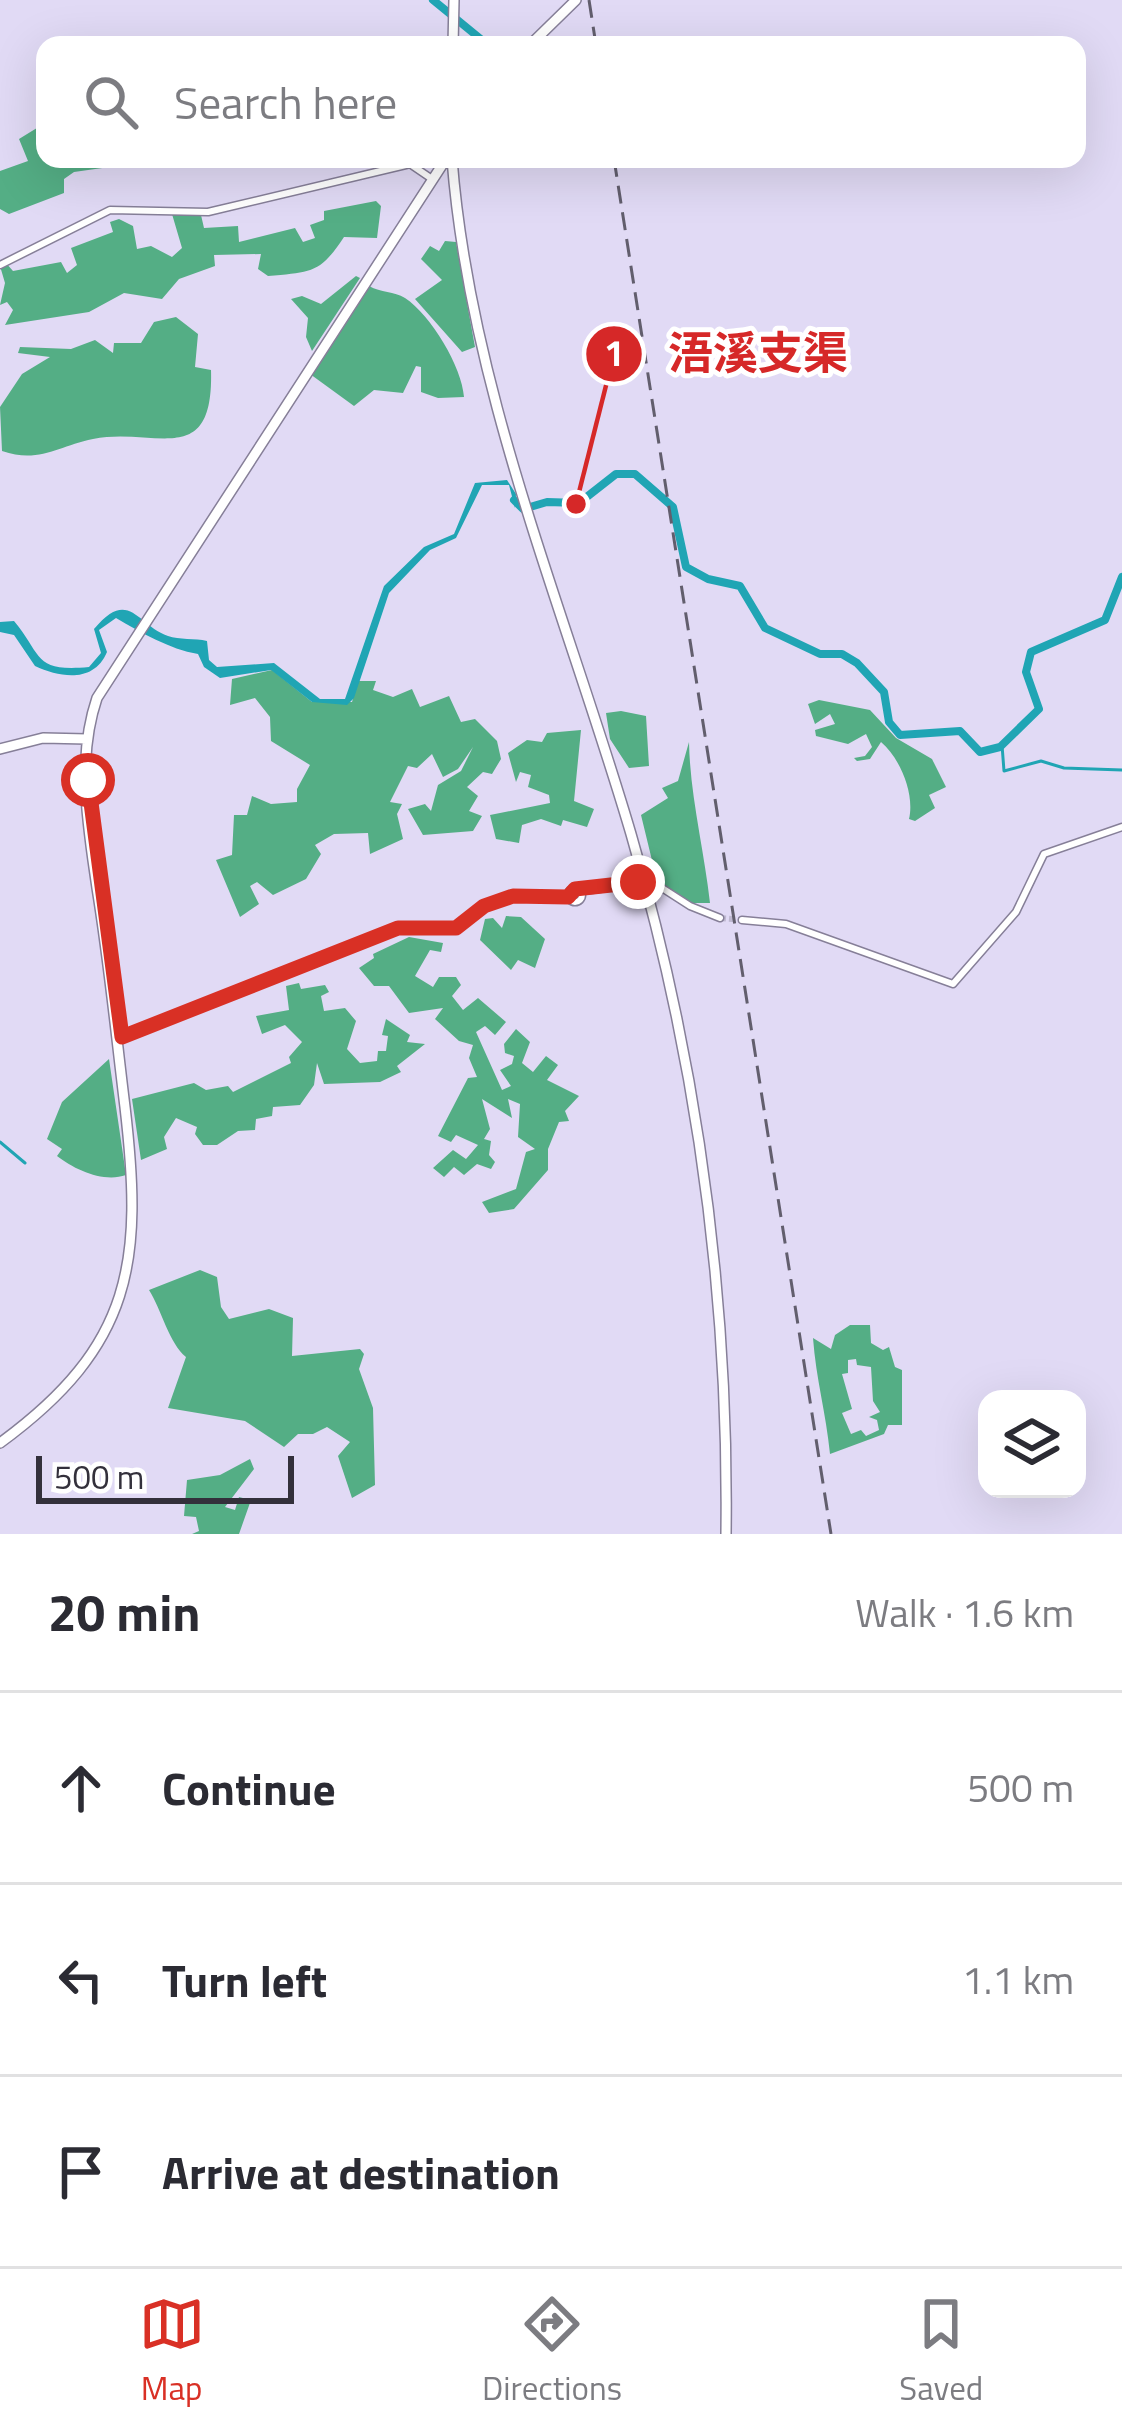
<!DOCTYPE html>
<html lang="en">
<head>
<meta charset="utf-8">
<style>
  :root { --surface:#fff; --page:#f7f7f7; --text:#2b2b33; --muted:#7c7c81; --line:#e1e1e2; --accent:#d93025 }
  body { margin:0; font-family:"Titillium Web","Noto Sans SC",sans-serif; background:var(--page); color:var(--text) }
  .controls { position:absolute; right:36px; bottom:36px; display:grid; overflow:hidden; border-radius:24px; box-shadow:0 12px 48px #0002 }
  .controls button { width:108px; height:108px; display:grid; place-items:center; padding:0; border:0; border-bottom:3px solid var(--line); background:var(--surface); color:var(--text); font:60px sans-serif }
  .scale { position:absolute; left:36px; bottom:30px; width:258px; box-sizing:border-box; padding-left:12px; border:6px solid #33303b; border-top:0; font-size:33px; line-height:42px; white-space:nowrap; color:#33303b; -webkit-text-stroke:9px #fff; paint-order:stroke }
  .stop { position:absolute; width:36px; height:36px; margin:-27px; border:9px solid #d93025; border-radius:50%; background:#fff }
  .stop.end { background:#d93025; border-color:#fff; box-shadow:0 3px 12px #0008 }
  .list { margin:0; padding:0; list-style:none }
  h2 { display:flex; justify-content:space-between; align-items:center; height:156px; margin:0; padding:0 48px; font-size:51px }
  h2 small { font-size:39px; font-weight:400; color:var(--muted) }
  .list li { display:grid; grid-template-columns:78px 1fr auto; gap:36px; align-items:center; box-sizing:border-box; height:192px; padding:0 48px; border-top:3px solid var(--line) }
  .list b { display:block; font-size:45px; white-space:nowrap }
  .list em { font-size:39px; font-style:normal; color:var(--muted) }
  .icon { flex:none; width:66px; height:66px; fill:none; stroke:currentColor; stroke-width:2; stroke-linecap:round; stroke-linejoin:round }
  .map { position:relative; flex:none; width:1122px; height:1534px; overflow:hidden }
  .search { position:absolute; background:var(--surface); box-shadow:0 12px 48px #0002; left:36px; right:36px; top:36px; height:132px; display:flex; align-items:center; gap:30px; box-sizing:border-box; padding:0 42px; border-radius:24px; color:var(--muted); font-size:45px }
  .sheet { height:732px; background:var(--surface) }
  nav { display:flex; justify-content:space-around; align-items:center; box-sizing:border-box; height:168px; border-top:3px solid var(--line); background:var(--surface); font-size:33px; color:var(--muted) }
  nav a { display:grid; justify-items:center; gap:6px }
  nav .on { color:var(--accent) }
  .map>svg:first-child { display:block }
  .forest { fill:#54ae85; fill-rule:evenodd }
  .water { fill:#20a5b4 }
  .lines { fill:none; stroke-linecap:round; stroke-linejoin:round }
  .stream { stroke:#20a5b4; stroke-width:3 }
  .river { stroke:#20a5b4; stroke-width:8 }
  .minor-tunnel { stroke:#beb8d0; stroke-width:6; stroke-dasharray:6 3; stroke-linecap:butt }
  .minor-casing { stroke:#867f98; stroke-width:9 }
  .major-casing { stroke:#867f98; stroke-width:12 }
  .minor { stroke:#fff; stroke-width:6 }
  .major { stroke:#fff; stroke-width:9 }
  .rail { stroke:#625e6d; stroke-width:3; stroke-dasharray:18 9; stroke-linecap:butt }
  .route { stroke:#d93025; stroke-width:15 }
  .leader { fill:none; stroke:#d62828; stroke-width:4.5 }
  .callout-dot { fill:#d62828; stroke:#fff; stroke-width:4.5 }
  .mark-label { font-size:36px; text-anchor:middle; font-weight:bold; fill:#fff }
  .callout-label { font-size:45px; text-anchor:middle; font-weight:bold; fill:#d62828; stroke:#fff; stroke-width:10; stroke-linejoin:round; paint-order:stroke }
</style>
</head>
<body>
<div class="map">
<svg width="1122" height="1534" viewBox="0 0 1122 1534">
  <rect width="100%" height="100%" fill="#e1daf5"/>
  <!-- forest -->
  <path class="forest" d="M45,123V159L159,160L74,172L64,179V193L9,214L0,209V171L28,161L19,139Z
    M376,201L381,206L377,238L344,237C320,273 313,272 268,276L258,269L261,254L214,255L215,266L179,279L162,299L124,293L89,312L5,325L13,310L7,302L0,305L5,283L0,266L5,262L13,271L61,262L67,273L77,265L71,248L113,232L110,222L119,219L133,226L137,249L151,246L172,257L182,248L172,214L201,215L204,228L238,226L239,242L295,228L303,242L315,238L310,225L324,220V211Z
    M445,241L456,242L475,347L462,352L415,299L442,280L421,259L430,246L439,251Z
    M356,276L360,278L312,351L306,337L308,318L291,299L302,296L321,304Z
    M369,286C381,293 394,291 405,298C431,315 462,367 464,397L438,398L421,392V367L416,366L403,393L374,390L354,406L310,374Z
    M176,317L198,334L195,367L211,370C214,472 154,426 93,439C58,446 39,464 2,451L0,407L22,374L50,357L18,353L20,347L71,349L95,340L113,353L114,343H141L154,322Z
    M272,670L312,702H352L358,681H376L373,690L393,697L412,689L420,707L449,696L461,722L475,719L497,741L501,759L492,774L483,772L467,787L478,796L469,811L482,816L473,831L423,835L408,809L425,804L431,811L438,785L461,771L473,747L458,769L443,777L432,754L417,768L408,766L390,802L402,804L397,814L403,839L370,854L368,833L334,834L315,845L321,854L306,879L273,895L257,882L250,886L259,904L240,917L216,860L232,855L234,815H247L252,796L271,804L297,802V789L310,765L271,741L270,717L255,698L230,705L232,679Z
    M819,700L870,710L896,738L932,759L946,787L929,795L935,808L915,821L909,819C915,794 900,758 881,742L870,759L857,761L854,758L865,756L872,747L866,734L848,744L816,736L815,730L835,724L830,714L815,724L808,704Z
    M621,711L646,716L649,766L629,768L610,739L606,713Z
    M581,730L574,801L594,809L587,827L563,820L561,826L541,819L522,825L519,843L496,839L490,815L550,803L549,795L528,787L531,775L520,772L516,782L508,753L527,740L542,742L547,733Z
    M689,742C690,796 704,849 710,903H692L657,881L641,815L668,798L662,788L678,781Z
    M506,916L521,917L545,939L535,968L518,960L511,970L480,940L485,919L493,918L502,928Z
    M409,937L443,943L441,952L430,950L415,976L433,987L439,977H456L461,985L452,996L463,1010L478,998L506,1022L495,1035L485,1026L476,1032L502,1090L511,1086L500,1070L512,1064L514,1056L505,1053L504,1044L516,1029L530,1042L522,1063L533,1072L546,1056L558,1065L547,1080L579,1096L565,1111L569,1121L559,1122L548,1149V1170L514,1209L489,1213L482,1202L516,1189L526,1152L535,1149L518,1137L520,1104L508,1099L512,1118L482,1099L490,1129L484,1139L491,1141L489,1155L495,1162L491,1169L477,1164L464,1175L454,1167L444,1177L433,1168L453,1150L466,1159L478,1145L456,1135L451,1142L438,1136L468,1078L477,1077L469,1058L473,1045L459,1041L435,1019L443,1008L409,1013L389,986H374L359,968L374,958L373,954Z
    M299,983L301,989L325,985L329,992L321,996L324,1011L345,1008L356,1021L347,1049L360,1063L377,1061L378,1051H386L388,1036L382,1035L386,1019L410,1035L407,1042L425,1044L397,1066L401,1072L380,1082L324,1084L317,1063L314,1085L300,1105L273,1107L272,1116L256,1119L255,1130L238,1131L217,1145H203L195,1134L197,1127L176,1118L164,1137L167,1149L141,1160L132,1099L194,1083L206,1090L228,1086L233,1092L291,1063L289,1057L302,1042L285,1025L262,1034L256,1016L289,1010L286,986Z
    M109,1059L126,1175C104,1183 75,1170 57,1156L62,1149L47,1139L62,1102Z
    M200,1270L217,1277L221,1307L229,1319L269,1309L293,1318L292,1356L360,1349L364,1354L359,1369L373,1408L375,1485L352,1498L338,1456L350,1442L327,1427L313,1434H298L284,1447L245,1421L168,1408L186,1357C169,1343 162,1311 149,1290Z
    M850,1325H870L871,1343L883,1350L889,1347L895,1367L902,1370V1425H888L884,1434L830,1454C826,1413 816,1379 813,1338L831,1349L835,1335ZM856,1359L857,1365L871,1367L873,1401L880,1412L869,1417L877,1420L879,1430L866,1436L861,1430L851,1434L842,1413L852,1409L842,1374L848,1373V1360Z
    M250,1459L254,1469L225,1507L235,1510L239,1497L251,1500L239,1534H192L199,1531L196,1517L184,1516L187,1480L220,1475Z"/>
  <!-- water -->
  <path class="water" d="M507,480L516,494L515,508L509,485H482L456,538L430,550L389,593L354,698L347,705L312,702L271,670L220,678L204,667L198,654C169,649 142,633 116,618L99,630L107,652C94,683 61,678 35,666L14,635L0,632V622L14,621C43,656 33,672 89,667L101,653L94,629C129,587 137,625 168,636C179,640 195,638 207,641L209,660L217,667L274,663L320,699H345L384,586L424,547L454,534L475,483Z"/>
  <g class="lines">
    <!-- stream -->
    <path class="stream" d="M1002,745L1004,771L1041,761L1064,768L1122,770
      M0,1142L25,1163"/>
    <!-- river -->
    <path class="river" d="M433,0L488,45
      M514,500L523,509L547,502L579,503L616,474H635L673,507L686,567L708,579L740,586L765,628L820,654H842L857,663L884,692L889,722L900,735L960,731L980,752L1000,747L1039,709L1026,672L1031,652L1105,620L1122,577"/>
    <!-- minor-tunnel -->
    <path class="minor-tunnel" d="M720,918L742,920"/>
    <!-- minor casing -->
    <g class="minor-casing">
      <path id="minor" d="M0,265L110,210L208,212L410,164L432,179
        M648,879L690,906L720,918
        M568 895a7 7 0 1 1 14 0a7 7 0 1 1-14 0Z
        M583,891L644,883
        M742,920L786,924L953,984L1016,912L1044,854L1122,827
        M122,1037L398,929L456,928L483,906L513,896L568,897"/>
    </g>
    <!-- major casing -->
    <g class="major-casing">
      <path id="major" d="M453,45L454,0
        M530,45L576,0
        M452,159C470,391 566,613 631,834C697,1061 729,1298 726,1534
        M0,749L43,738L87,739
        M0,1443C134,1345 143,1261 125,1107C116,1034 109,961 97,888C88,825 76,760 97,698L446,159"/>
    </g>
    <!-- minor -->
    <use href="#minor" class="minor"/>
    <!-- major -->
    <use href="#major" class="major"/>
    <!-- rail -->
    <path class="rail" d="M589,0L596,45
      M614,159L831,1534"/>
  </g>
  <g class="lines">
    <!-- route -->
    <path class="route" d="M88,780L122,1037L398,928H456L484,906L513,896L568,897L575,889L638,882"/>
  </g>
  <!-- callouts -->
  <path class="leader" d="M576 504L614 354"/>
  <g class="callout-dot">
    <circle cx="576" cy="504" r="12"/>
    <circle cx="614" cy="354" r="30"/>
  </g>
  <g class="mark-label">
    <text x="614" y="366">1</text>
  </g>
  <g class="callout-label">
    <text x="758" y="369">浯溪支渠</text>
  </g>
</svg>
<div class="controls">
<button><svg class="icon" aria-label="layers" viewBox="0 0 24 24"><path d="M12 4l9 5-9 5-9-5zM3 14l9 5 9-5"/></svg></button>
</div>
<div class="scale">500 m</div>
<div class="stop" style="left:88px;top:780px"></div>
<div class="stop end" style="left:638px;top:882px"></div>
<div class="search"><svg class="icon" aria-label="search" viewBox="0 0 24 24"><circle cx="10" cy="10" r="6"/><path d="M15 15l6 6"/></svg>Search here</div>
</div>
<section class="sheet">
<h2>20 min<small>Walk · 1.6 km</small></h2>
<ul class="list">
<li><svg class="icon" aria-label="ahead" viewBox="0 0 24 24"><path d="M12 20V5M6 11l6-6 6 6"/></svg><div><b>Continue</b></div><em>500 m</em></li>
<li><svg class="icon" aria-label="left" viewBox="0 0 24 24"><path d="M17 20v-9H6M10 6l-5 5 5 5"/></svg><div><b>Turn left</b></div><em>1.1 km</em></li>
<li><svg class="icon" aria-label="arrive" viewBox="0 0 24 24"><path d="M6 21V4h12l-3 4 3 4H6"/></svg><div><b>Arrive at destination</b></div></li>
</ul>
</section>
<nav>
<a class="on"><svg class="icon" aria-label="map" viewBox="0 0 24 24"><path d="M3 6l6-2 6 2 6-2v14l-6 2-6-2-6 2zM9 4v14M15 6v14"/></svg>Map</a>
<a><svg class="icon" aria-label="directions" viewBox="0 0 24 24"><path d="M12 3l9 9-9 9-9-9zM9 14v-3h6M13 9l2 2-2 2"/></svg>Directions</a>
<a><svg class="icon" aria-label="saved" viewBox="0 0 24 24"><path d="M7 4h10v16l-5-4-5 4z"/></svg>Saved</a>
</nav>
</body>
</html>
